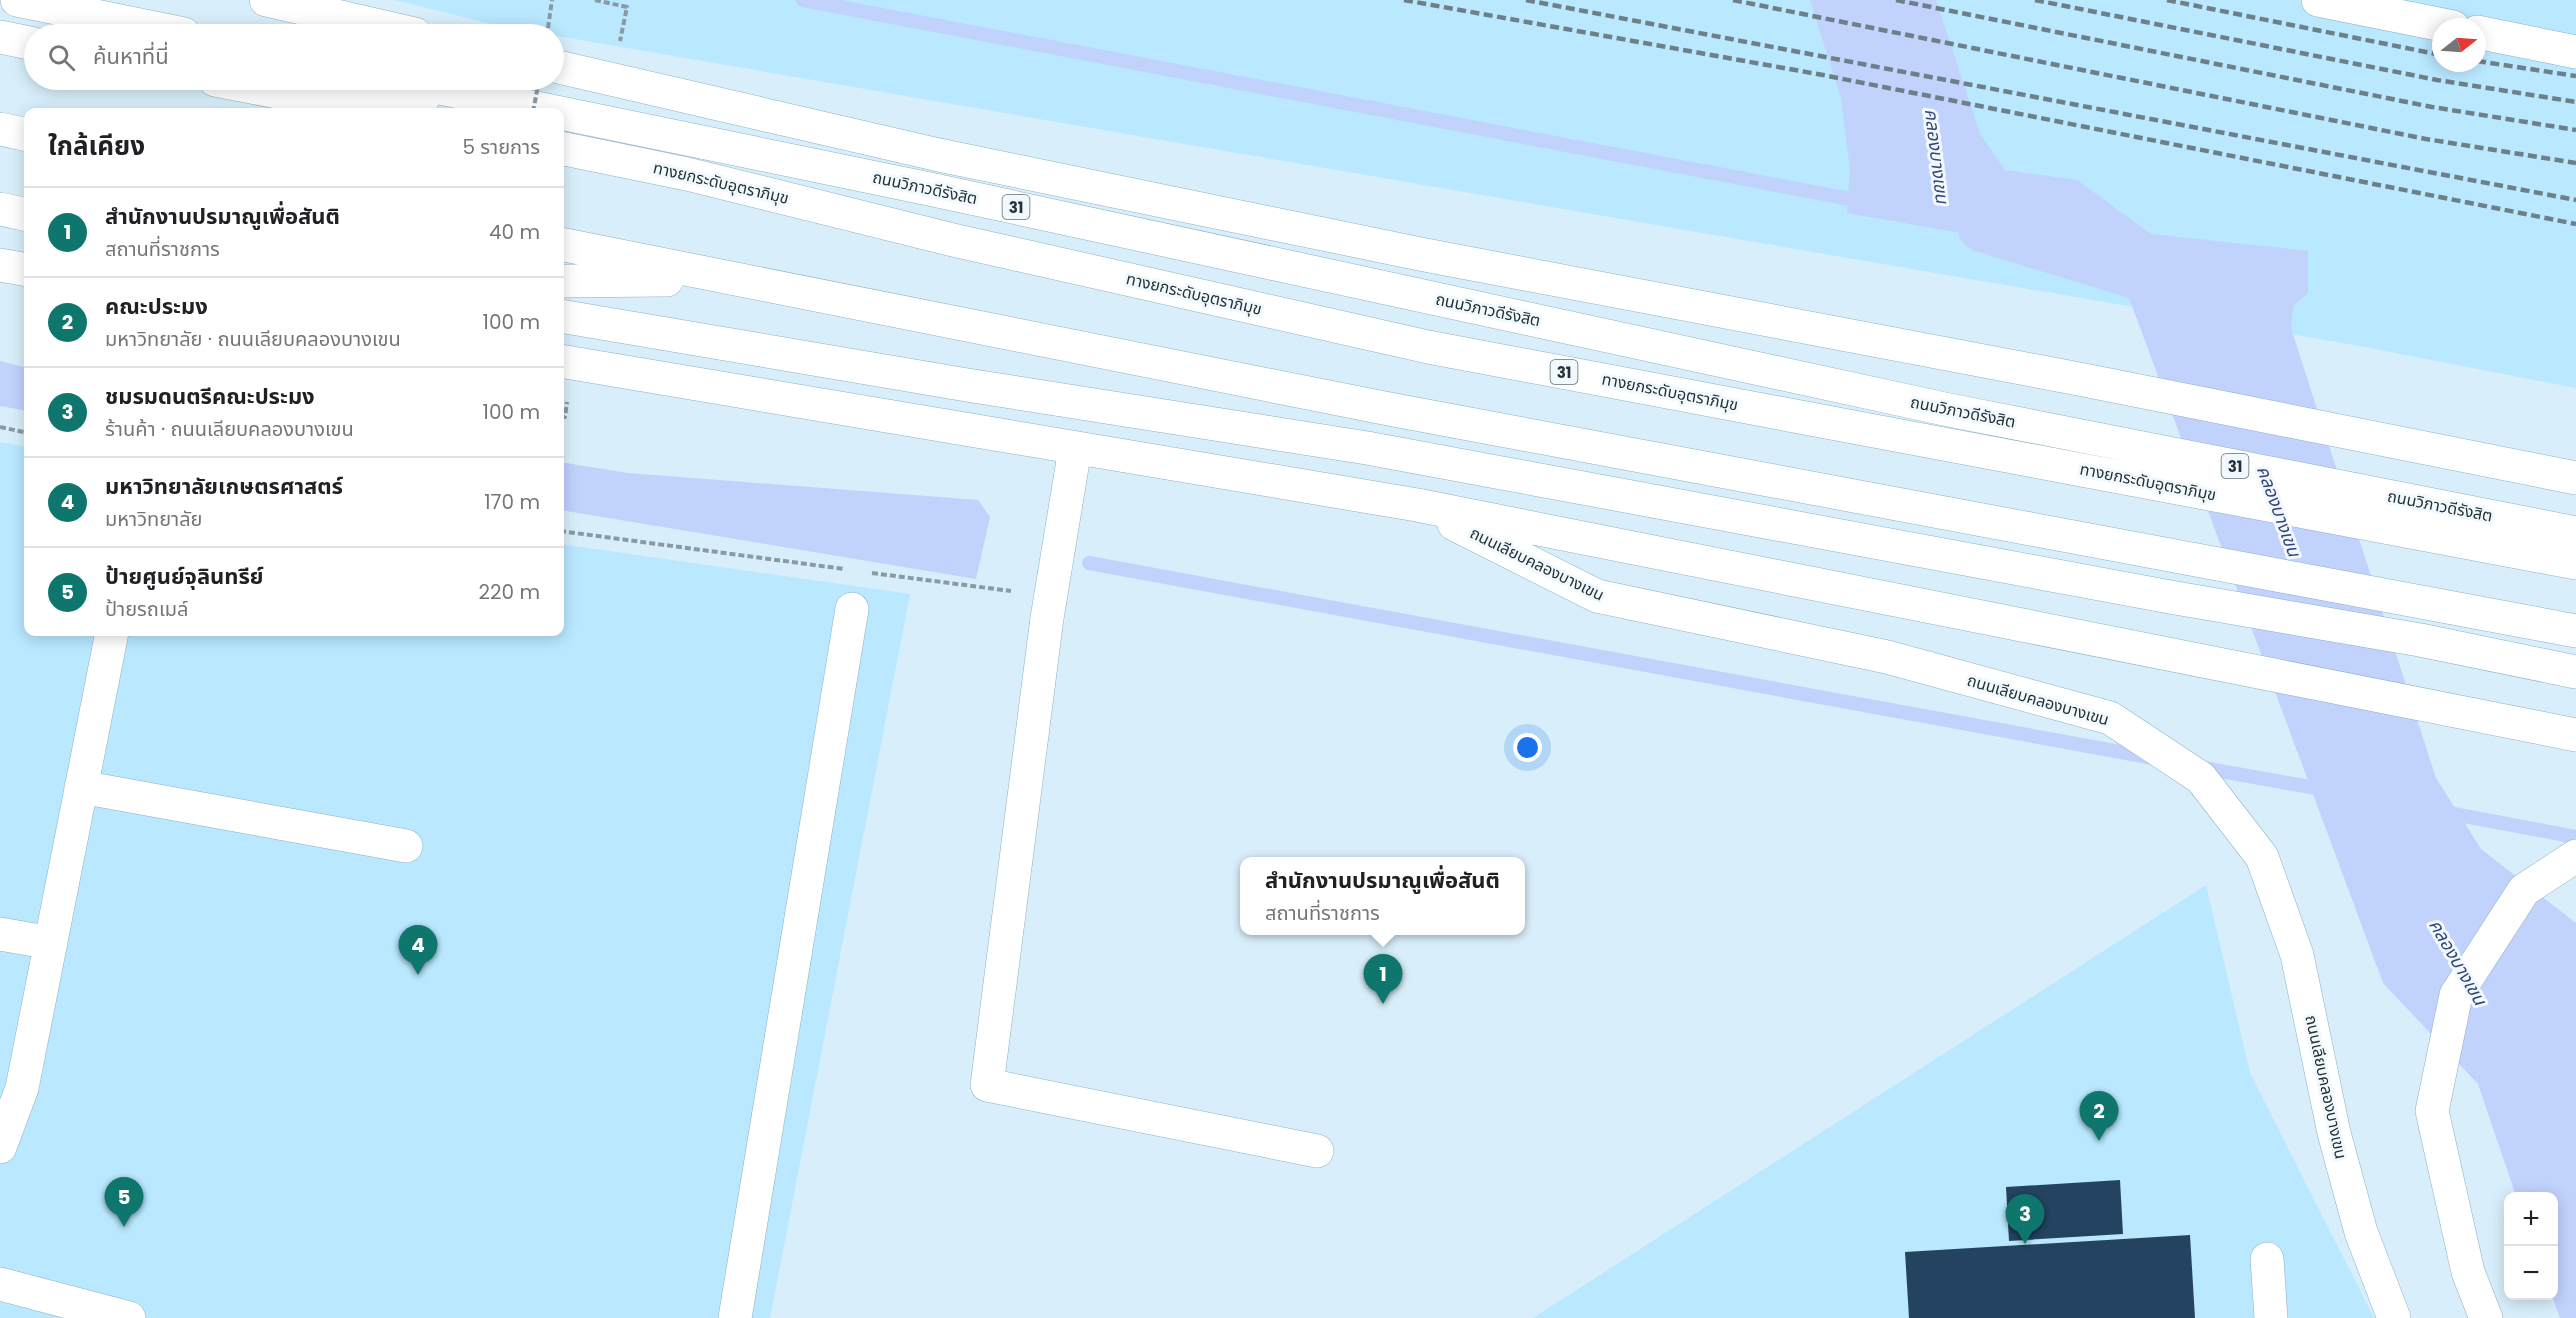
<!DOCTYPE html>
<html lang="th">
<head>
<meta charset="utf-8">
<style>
  :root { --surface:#fff; --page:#f6f6f6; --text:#202124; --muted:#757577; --line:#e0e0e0; --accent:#0f766e }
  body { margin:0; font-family:Poppins,"Noto Sans Thai",sans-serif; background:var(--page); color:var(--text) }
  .controls { position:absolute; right:18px; bottom:18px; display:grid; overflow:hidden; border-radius:12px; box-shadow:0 3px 15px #0003 }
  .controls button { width:54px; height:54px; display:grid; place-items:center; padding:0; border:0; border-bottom:2px solid var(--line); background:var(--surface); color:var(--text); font:30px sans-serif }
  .compass { position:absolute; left:2432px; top:18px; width:54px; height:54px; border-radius:50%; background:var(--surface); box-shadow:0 3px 15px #0003; rotate:73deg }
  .you { position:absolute; left:1528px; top:748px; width:21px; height:21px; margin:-15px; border:4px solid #fff; border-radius:50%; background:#1a73e8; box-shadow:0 0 0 9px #1a73e833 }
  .badge { display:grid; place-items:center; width:39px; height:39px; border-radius:50%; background:var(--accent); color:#fff; font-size:20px; font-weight:700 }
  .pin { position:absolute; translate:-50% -50px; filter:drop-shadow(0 2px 3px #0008) }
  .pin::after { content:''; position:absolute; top:32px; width:21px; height:18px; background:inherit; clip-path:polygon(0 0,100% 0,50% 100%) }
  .popup { position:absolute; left:1240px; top:857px; width:285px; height:78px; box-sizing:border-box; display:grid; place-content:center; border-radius:12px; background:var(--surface); filter:drop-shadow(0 2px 4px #0005); font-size:20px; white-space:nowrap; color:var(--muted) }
  .popup b { font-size:22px; color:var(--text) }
  .popup::after { content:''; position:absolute; left:50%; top:100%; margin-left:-12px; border:12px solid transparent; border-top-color:var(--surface) }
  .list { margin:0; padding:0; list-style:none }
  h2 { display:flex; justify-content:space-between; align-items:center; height:78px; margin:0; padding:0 24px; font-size:26px }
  h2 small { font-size:20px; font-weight:400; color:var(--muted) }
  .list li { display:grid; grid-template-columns:39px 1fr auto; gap:18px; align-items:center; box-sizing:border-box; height:90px; padding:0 24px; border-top:2px solid var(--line) }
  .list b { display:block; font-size:22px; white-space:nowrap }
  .list p { margin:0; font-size:20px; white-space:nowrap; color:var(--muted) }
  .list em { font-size:20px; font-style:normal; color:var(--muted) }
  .icon { flex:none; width:33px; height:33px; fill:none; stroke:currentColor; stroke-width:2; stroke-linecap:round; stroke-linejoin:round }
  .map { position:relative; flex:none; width:2576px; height:1318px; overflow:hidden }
  .search { position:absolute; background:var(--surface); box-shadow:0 3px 15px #0003; left:24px; top:24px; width:540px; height:66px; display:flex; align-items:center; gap:15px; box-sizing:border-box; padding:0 21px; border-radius:33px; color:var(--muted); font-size:22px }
  .panel { position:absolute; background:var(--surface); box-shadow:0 3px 15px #0003; left:24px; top:108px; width:540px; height:528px; border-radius:12px }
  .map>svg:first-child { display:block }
  .built { fill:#b9e8ff; fill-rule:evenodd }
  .water { fill:#c1d2fd }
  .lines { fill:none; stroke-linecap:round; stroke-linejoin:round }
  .stream { stroke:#c1d2fd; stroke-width:14 }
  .canal { stroke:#c1d2fd; stroke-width:48 }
  .building { fill:#234361 }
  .minor-casing { stroke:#8cb1c3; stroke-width:34 }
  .major-casing { stroke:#8cb1c3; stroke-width:34 }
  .highway-casing { stroke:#8cb1c3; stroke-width:34 }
  .path { stroke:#889ba5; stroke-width:4; stroke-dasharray:6 3; stroke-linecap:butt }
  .minor { stroke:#fff; stroke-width:33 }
  .major { stroke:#fff; stroke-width:33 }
  .highway { stroke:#fff; stroke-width:33 }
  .rail { stroke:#6d7f88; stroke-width:4.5; stroke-dasharray:9 4.5; stroke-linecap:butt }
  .path-bridge { stroke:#889ba5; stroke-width:4; stroke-dasharray:6 3; stroke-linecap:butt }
  .labels { text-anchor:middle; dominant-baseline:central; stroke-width:6; stroke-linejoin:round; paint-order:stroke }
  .shield { fill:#f2f9fd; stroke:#616e74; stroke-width:1.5 }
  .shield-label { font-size:15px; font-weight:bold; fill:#233239 }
  .street-label { font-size:16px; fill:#233239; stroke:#f2f9fd }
  .water-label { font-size:18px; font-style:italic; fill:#34457c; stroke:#f2f9fd }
</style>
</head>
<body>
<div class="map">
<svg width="2576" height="1318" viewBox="0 0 2576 1318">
  <rect width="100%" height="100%" fill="#d8effb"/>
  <!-- built -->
  <path class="built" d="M395,0H2576V388L2360,346L499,26ZM2441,27H2477V63H2441Z
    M0,442L28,447V632H560V544L910,594L770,1318H0Z
    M2206,885L2250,1073L2374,1318H1533Z"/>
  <!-- water -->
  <path class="water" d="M1810,0H1936L1980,134L2005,170L2077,180L2151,234L2308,251V293L2293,306L2291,328L2436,778L2481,849L2576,923V1318H2560L2552,1296L2554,1196H2516L2478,1084L2383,983L2115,260L1847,213L1850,170L1841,98Z
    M0,361L28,368V411L0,406Z
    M560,462L628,473L978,500L990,517L976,579L560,510Z"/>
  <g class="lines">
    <!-- stream -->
    <path class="stream" d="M803,0L1866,202
      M1089,563L2153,758
      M2198,767L2327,790
      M2443,812L2576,837"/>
    <!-- canal -->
    <path class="canal" d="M1982,228L2182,289"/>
  </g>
  <!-- building -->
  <path class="building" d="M2120,1180L2123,1234L2009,1241L2006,1187Z
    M2190,1235L2195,1318H1909L1905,1252Z"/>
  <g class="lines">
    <!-- minor casing -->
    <g class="minor-casing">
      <path id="minor" d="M2318,0L2453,27
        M2477,32L2576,52
        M1075,449L1047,618L987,1085L1317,1151
        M81,787L406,846
        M0,934L51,943
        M0,1147L22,1088L112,632
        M2267,1259L2271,1318
        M0,1284L129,1318
        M735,1318L852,609"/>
    </g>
    <!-- major casing -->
    <g class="major-casing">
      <path id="major" d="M266,0L415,34
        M554,66L939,155L1420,254L2084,380L2576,478
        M0,265L28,270
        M560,361L1417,505L2576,735
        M1454,524L1597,596L1887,657L2110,718L2201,778L2262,857L2297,955L2334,1133L2361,1232L2394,1318
        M2486,1318L2468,1272L2432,1111L2456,995L2524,890L2576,856"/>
    </g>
    <!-- highway casing -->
    <g class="highway-casing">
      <path id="highway" d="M17,0L184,34
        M0,37L34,44
        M215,80L380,112
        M343,80L422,101
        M401,80L934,190L1949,410L2576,533
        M0,129L28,135
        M560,148L687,174L953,240L1428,347L2576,563
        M0,209L28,215
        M560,244L1389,409L2576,631
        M560,281L667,280
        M560,316L967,385L1367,448L2170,597L2420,640L2576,672"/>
    </g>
    <!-- path -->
    <path class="path" d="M595,0L627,7L620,41
      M548,28L552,0
      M560,417H565L567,402
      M0,427L28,433
      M560,531L844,569
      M872,573L1011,591"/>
    <!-- minor -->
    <use href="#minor" class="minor"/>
    <!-- major -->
    <use href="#major" class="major"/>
    <!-- highway -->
    <use href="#highway" class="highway"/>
    <!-- rail -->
    <path class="rail" d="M1404,0L1823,75L2576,224
      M1526,0L2576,200
      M1733,0L2426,139L2576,163
      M1896,0L2432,107L2576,130
      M2035,0L2437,80L2576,102
      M2167,0L2441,55
      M2477,61L2576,76"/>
    <!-- path-bridge -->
    <path class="path-bridge" d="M533,112L539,80"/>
  </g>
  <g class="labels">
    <!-- shield labels -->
    <g class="shield">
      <rect x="1002.5" y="195" width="27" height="24" rx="4.5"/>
      <rect x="1550.5" y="360" width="27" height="24" rx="4.5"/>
      <rect x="2221.5" y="454" width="27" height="24" rx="4.5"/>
    </g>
    <g class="shield-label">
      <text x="1016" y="207">31</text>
      <text x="1564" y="372">31</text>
      <text x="2235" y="466">31</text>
    </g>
    <!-- street labels -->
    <g class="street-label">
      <text transform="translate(721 183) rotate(13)">ทางยกระดับอุตราภิมุข</text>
      <text transform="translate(925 188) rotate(12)">ถนนวิภาวดีรังสิต</text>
      <text transform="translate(1194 294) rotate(13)">ทางยกระดับอุตราภิมุข</text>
      <text transform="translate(1488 310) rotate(12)">ถนนวิภาวดีรังสิต</text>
      <text transform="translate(1670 392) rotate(11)">ทางยกระดับอุตราภิมุข</text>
      <text transform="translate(1963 412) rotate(11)">ถนนวิภาวดีรังสิต</text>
      <text transform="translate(2148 482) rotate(11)">ทางยกระดับอุตราภิมุข</text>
      <text transform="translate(2440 506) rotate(11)">ถนนวิภาวดีรังสิต</text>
      <text transform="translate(1537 564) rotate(26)">ถนนเลียบคลองบางเขน</text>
      <text transform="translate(2038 700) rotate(16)">ถนนเลียบคลองบางเขน</text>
      <text transform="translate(2326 1087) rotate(78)">ถนนเลียบคลองบางเขน</text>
    </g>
    <!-- water labels -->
    <g class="water-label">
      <text transform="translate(1937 156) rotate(83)">คลองบางเขน</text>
      <text transform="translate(2279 511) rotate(70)">คลองบางเขน</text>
      <text transform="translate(2458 962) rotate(60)">คลองบางเขน</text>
    </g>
  </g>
</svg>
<div class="controls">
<button>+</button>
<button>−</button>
</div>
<svg class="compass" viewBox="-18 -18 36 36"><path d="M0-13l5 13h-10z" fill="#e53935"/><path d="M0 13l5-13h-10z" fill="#757577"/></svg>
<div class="you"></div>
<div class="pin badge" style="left:1383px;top:1004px">1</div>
<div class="popup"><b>สำนักงานปรมาณูเพื่อสันติ</b>สถานที่ราชการ</div>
<div class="pin badge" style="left:2099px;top:1141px">2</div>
<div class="pin badge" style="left:2025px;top:1244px">3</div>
<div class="pin badge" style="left:418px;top:975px">4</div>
<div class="pin badge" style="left:124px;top:1227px">5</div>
<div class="search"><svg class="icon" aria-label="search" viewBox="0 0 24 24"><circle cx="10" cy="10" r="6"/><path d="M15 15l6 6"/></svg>ค้นหาที่นี่</div>
<section class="panel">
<h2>ใกล้เคียง<small>5 รายการ</small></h2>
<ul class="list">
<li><span class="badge">1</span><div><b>สำนักงานปรมาณูเพื่อสันติ</b><p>สถานที่ราชการ</p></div><em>40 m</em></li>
<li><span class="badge">2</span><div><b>คณะประมง</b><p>มหาวิทยาลัย · ถนนเลียบคลองบางเขน</p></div><em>100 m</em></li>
<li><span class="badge">3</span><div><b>ชมรมดนตรีคณะประมง</b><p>ร้านค้า · ถนนเลียบคลองบางเขน</p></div><em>100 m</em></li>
<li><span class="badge">4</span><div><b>มหาวิทยาลัยเกษตรศาสตร์</b><p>มหาวิทยาลัย</p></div><em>170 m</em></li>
<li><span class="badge">5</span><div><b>ป้ายศูนย์จุลินทรีย์</b><p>ป้ายรถเมล์</p></div><em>220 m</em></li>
</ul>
</section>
</div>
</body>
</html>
